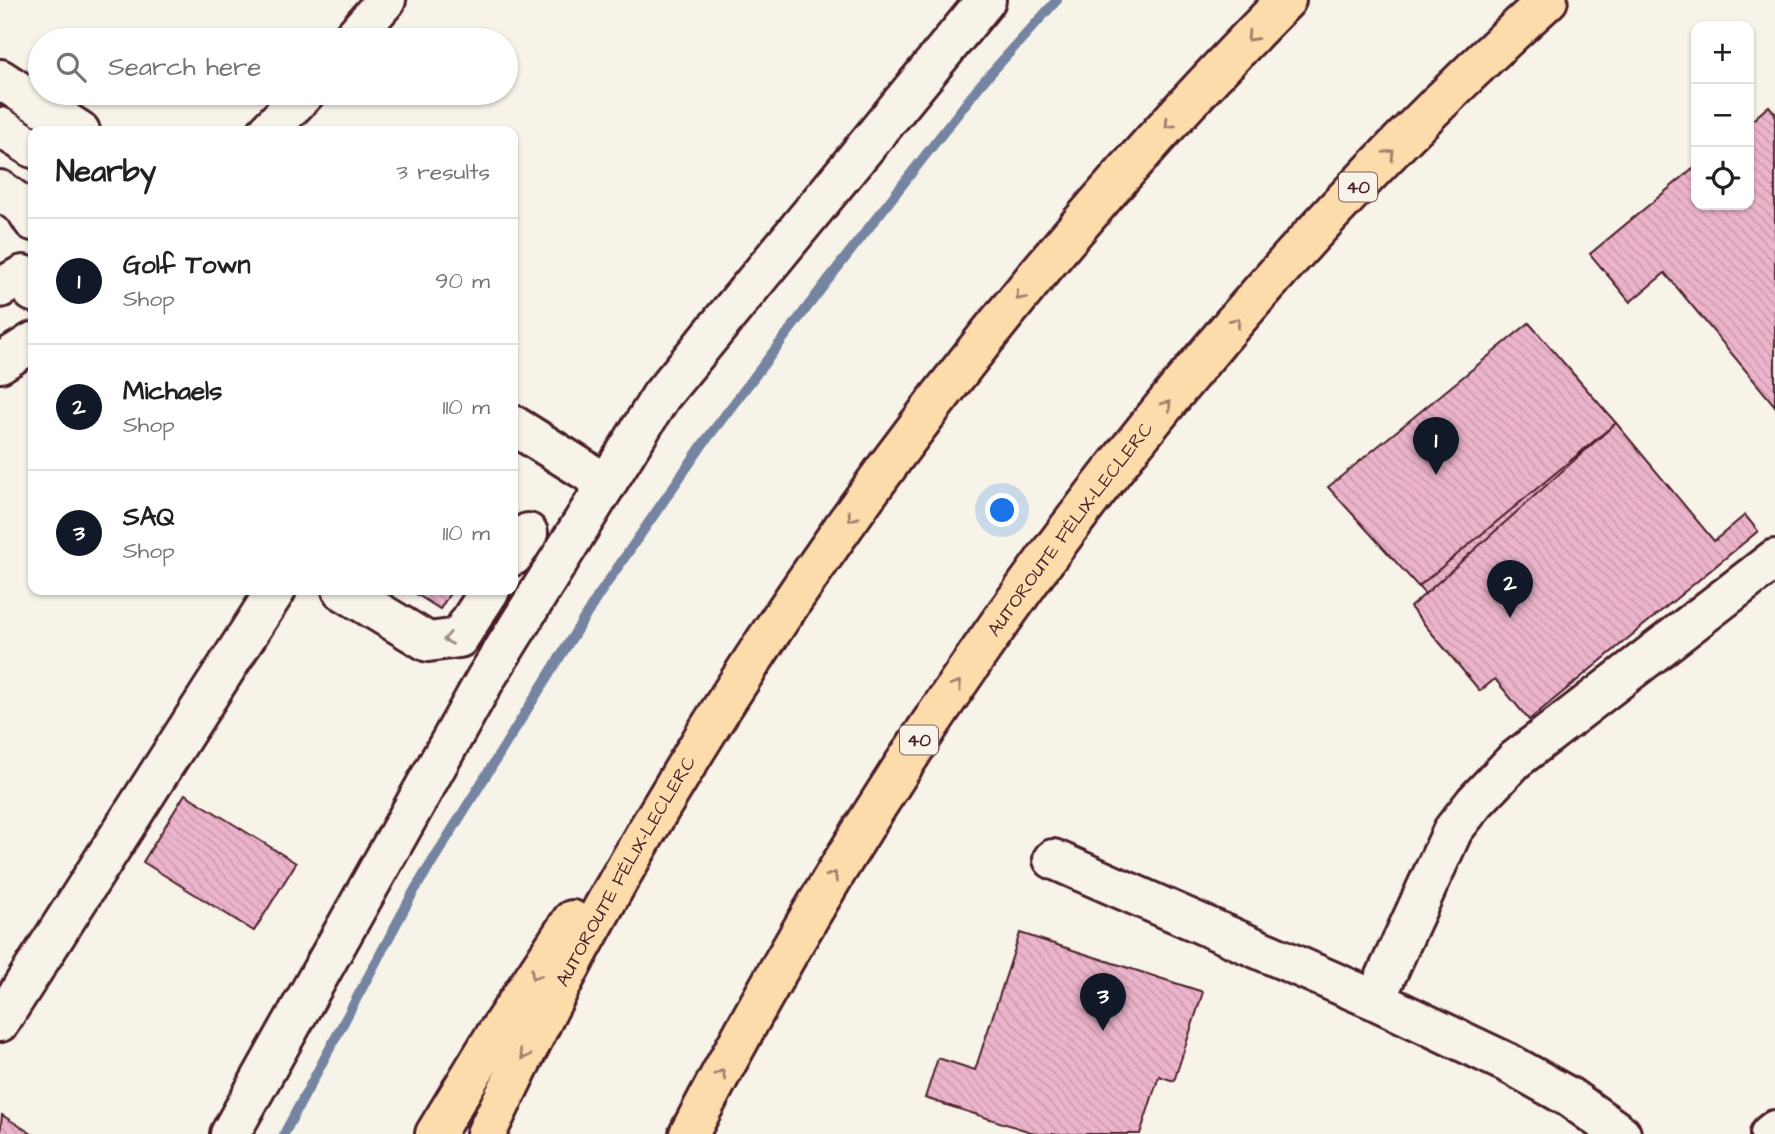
<!DOCTYPE html>
<html lang="en">
<head>
<meta charset="utf-8">
<style>
  :root { --surface:#fff; --page:#f6f6f6; --text:#202124; --muted:#757577; --line:#e0e0e0; --accent:#111827 }
  body { margin:0; font-family:"Architects Daughter",sans-serif; background:var(--page); color:var(--text) }
  .controls { position:absolute; right:21px; top:21px; display:grid; overflow:hidden; border-radius:14px; box-shadow:0 2px 5px #0004 }
  .controls button { width:63px; height:63px; display:grid; place-items:center; padding:0; border:0; border-bottom:2px solid var(--line); background:var(--surface); color:var(--text); font:35px sans-serif }
  .you { position:absolute; left:1003px; top:511px; width:24px; height:24px; margin:-18px; border:5px solid #fff; border-radius:50%; background:#1a73e8; box-shadow:0 0 0 10px #1a73e833 }
  .badge { display:grid; place-items:center; width:46px; height:46px; border-radius:50%; background:var(--accent); color:#fff; font-size:23px; font-weight:700 }
  .pin { position:absolute; translate:-50% -58px; filter:drop-shadow(0 2px 4px #0008) }
  .pin::after { content:''; position:absolute; top:37px; width:24px; height:21px; background:inherit; clip-path:polygon(0 0,100% 0,50% 100%) }
  .list { margin:0; padding:0; list-style:none }
  h2 { display:flex; justify-content:space-between; align-items:center; height:91px; margin:0; padding:0 28px; font-size:30px }
  h2 small { font-size:23px; font-weight:400; color:var(--muted) }
  .list li { display:grid; grid-template-columns:46px 1fr auto; gap:21px; align-items:center; box-sizing:border-box; height:126px; padding:0 28px; border-top:2px solid var(--line) }
  .list b { display:block; font-size:26px; white-space:nowrap }
  .list p { margin:0; font-size:23px; white-space:nowrap; color:var(--muted) }
  .list em { font-size:23px; font-style:normal; color:var(--muted) }
  .icon { flex:none; width:38px; height:38px; fill:none; stroke:currentColor; stroke-width:2; stroke-linecap:round; stroke-linejoin:round }
  .map { position:relative; flex:none; width:1775px; height:1134px; overflow:hidden }
  .search { position:absolute; background:var(--surface); box-shadow:0 2px 5px #0004; left:28px; top:28px; width:490px; height:77px; display:flex; align-items:center; gap:18px; box-sizing:border-box; padding:0 24px; border-radius:38px; color:var(--muted); font-size:26px }
  .panel { position:absolute; background:var(--surface); box-shadow:0 2px 5px #0004; left:28px; top:126px; width:490px; height:469px; border-radius:14px }
  .map>svg:first-child { display:block }
  .lines { fill:none; stroke-linecap:round; stroke-linejoin:round }
  .stream { stroke:#7584a1; stroke-width:10 }
  .building { fill:url(#building-back-hatch); stroke:#4a1f2b; stroke-width:2 }
  .minor-casing { stroke:#4a1f2b; stroke-width:44 }
  .highway-casing { stroke:#4a1f2b; stroke-width:44 }
  .minor { stroke:#f7f3e8; stroke-width:38 }
  .highway { stroke:#fddcac; stroke-width:38 }
  .oneway { stroke:#a47e6c }
  .oneway2 { stroke:#a0898a }
  .labels { text-anchor:middle; dominant-baseline:central; stroke-width:5; stroke-linejoin:round; paint-order:stroke }
  .shield { fill:#f7f3e8; stroke:#7e5f64; stroke-width:2 }
  .shield-label { font-size:18px; font-weight:bold; fill:#4a1f2b }
  .street-label { font-size:19px; fill:#4a1f2b; stroke:#f7f3e8 }
</style>
</head>
<body>
<div class="map">
<svg width="1775" height="1134" viewBox="0 0 1775 1134">
  <defs>
    <pattern id="building-back-hatch" width="6" height="6" patternUnits="userSpaceOnUse" patternTransform="scale(1.75)"><rect width="6" height="6" fill="#ecb4cb"/><path d="M-1 5l2 2M0 0l6 6M5-1l2 2" fill="none" stroke="#cc9aae"/></pattern>
  </defs>
  <rect width="100%" height="100%" fill="#f7f3e8"/>
  <filter id="ink" filterUnits="userSpaceOnUse"><feTurbulence type="fractalNoise" baseFrequency=".0143" numOctaves="2"/><feDisplacementMap in="SourceGraphic" scale="14" xChannelSelector="R" yChannelSelector="G"/><feConvolveMatrix kernelMatrix="1 2 1 2 8 2 1 2 1" color-interpolation-filters="sRGB"/></filter>
  <g filter="url(#ink)">
    <g class="lines">
      <!-- stream -->
      <path class="stream" d="M284,1134L414,891L598,596L703,444L828,280L981,84L1057,0"/>
    </g>
    <!-- building -->
    <path class="building" d="M1769,106L1775,113V406L1665,273L1630,302L1590,254L1696,166V205H1749V123Z
      M1529,323L1616,423L1425,594L1328,487Z
      M1616,423L1714,541L1745,515L1758,531L1529,720L1495,679L1480,691L1410,607L1425,594L1419,586Z
      M410,590H452L440,609Z
      M185,794L296,863L254,931L143,862Z
      M1020,933L1203,992L1174,1081L1159,1076L1140,1134H1037L925,1098L938,1058L975,1070Z
      M2,1115L32,1134H0Z"/>
    <g class="lines">
      <!-- minor casing -->
      <g class="minor-casing">
        <path id="minor" d="M351,40L386,0
          M0,79L80,131
          M0,127L33,148
          M268,131L305,93
          M0,190L25,208L33,221
          M0,288L23,275L33,292
          M0,363L33,342
          M513,425L607,484
          M513,556L528,533
          M342,590L428,642L459,638L490,590
          M1053,859L1375,1000L1508,1063L1569,1097L1621,1134
          M1375,1000L1453,830L1475,802L1515,760L1775,559
          M0,1022L276,590
          M230,1134L486,678L661,396L986,0
          M1770,1134L1775,1130"/>
      </g>
      <!-- highway casing -->
      <g class="highway-casing">
        <g id="highway">
          <path d="M435,1134L491,1042L572,920"/>
          <path id="s1" d="M486,1134C686,715 960,330 1286,0"/>
          <path id="s2" d="M689,1134C907,714 1196,318 1548,0"/>
        </g>
      </g>
      <!-- minor -->
      <use href="#minor" class="minor"/>
      <!-- highway -->
      <use href="#highway" class="highway"/>
    </g>
    <!-- one-way arrows -->
    <defs><path id="oneway-chevron" d="M-2-3.5L2.5 0L-2 3.5" fill="none" stroke-width="1.6" stroke-linecap="round" stroke-linejoin="round" transform="scale(1.75)"/></defs>
    <g class="oneway">
      <use href="#oneway-chevron" transform="translate(1251 37) rotate(133)"/>
      <use href="#oneway-chevron" transform="translate(1169 124) rotate(133)"/>
      <use href="#oneway-chevron" transform="translate(1390 154) rotate(-46)"/>
      <use href="#oneway-chevron" transform="translate(1020 296) rotate(130)"/>
      <use href="#oneway-chevron" transform="translate(1236 322) rotate(-49)"/>
      <use href="#oneway-chevron" transform="translate(1167 405) rotate(-51)"/>
      <use href="#oneway-chevron" transform="translate(852 517) rotate(125)"/>
      <use href="#oneway-chevron" transform="translate(957 685) rotate(-56)"/>
      <use href="#oneway-chevron" transform="translate(833 876) rotate(-59)"/>
      <use href="#oneway-chevron" transform="translate(535 975) rotate(123)"/>
      <use href="#oneway-chevron" transform="translate(524 1055) rotate(118)"/>
      <use href="#oneway-chevron" transform="translate(721 1074) rotate(-62)"/>
    </g>
    <use class="oneway2" href="#oneway-chevron" transform="translate(448 639) rotate(169)"/>
  </g>
  <g class="labels">
    <!-- shield labels -->
    <g class="shield">
      <rect x="1339" y="172.5" width="38" height="29" rx="5"/>
      <rect x="900" y="725.5" width="38" height="29" rx="5"/>
    </g>
    <g class="shield-label">
      <text x="1358" y="187">40</text>
      <text x="919" y="740">40</text>
    </g>
    <!-- street labels -->
    <g class="street-label">
      <text stroke="none"><textPath href="#s2" startOffset="716">AUTOROUTE FÉLIX-LECLERC</textPath></text>
      <text stroke="none"><textPath href="#s1" startOffset="298">AUTOROUTE FÉLIX-LECLERC</textPath></text>
    </g>
  </g>
</svg>
<div class="controls">
<button>+</button>
<button>−</button>
<button><svg class="icon" aria-label="locate" viewBox="0 0 24 24"><circle cx="12" cy="12" r="6"/><path d="M12 2v4M12 18v4M2 12h4M18 12h4"/></svg></button>
</div>
<div class="you"></div>
<div class="pin badge" style="left:1436px;top:475px">1</div>
<div class="pin badge" style="left:1510px;top:618px">2</div>
<div class="pin badge" style="left:1103px;top:1031px">3</div>
<div class="search"><svg class="icon" aria-label="search" viewBox="0 0 24 24"><circle cx="10" cy="10" r="6"/><path d="M15 15l6 6"/></svg>Search here</div>
<section class="panel">
<h2>Nearby<small>3 results</small></h2>
<ul class="list">
<li><span class="badge">1</span><div><b>Golf Town</b><p>Shop</p></div><em>90 m</em></li>
<li><span class="badge">2</span><div><b>Michaels</b><p>Shop</p></div><em>110 m</em></li>
<li><span class="badge">3</span><div><b>SAQ</b><p>Shop</p></div><em>110 m</em></li>
</ul>
</section>
</div>
</body>
</html>
